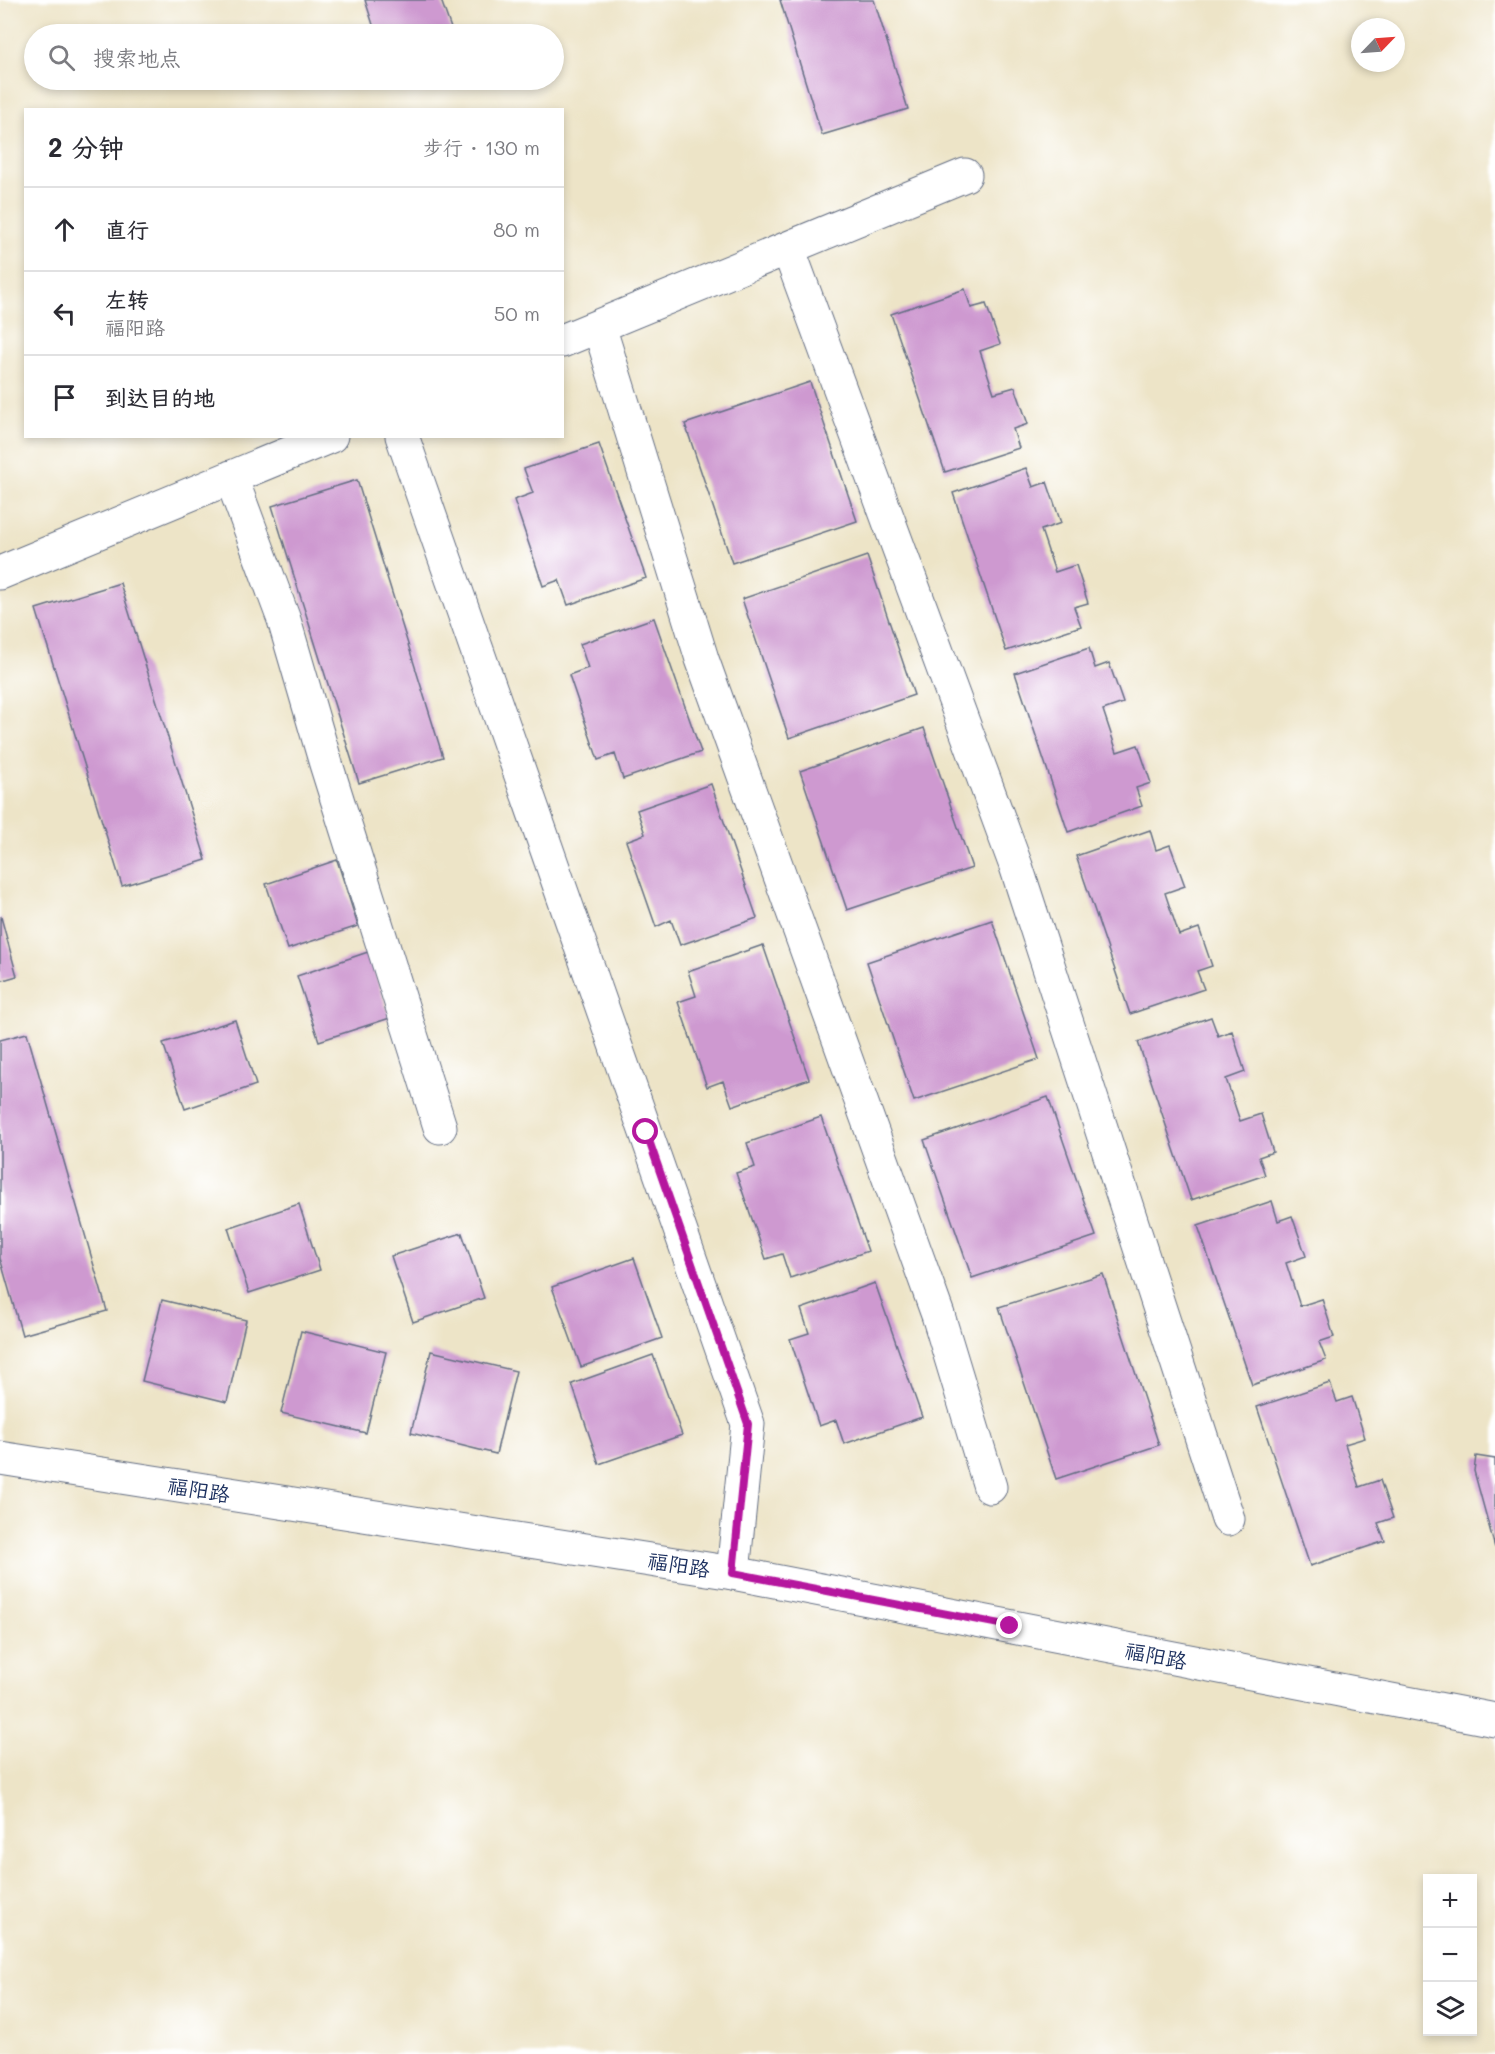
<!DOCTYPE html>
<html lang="zh">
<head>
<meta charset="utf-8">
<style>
  :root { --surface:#fff; --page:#f7f7f7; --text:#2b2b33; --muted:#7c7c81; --line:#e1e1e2 }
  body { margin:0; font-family:Mali,"LXGW WenKai TC",sans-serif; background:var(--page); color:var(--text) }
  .controls { position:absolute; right:18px; bottom:18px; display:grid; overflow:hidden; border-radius:0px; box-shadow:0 3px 9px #0003 }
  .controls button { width:54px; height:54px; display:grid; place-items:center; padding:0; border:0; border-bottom:2px solid var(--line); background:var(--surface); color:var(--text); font:30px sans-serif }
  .compass { position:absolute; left:1351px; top:18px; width:54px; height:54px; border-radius:50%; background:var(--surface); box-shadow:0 3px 9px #0003; rotate:65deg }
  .stop { position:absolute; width:18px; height:18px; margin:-14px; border:4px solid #b5179e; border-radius:50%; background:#fff }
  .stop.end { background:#b5179e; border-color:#fff; box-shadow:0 2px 6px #0008 }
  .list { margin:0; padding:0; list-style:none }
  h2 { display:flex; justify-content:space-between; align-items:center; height:78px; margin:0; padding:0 24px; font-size:26px }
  h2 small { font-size:20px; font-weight:400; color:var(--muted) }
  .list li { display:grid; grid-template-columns:39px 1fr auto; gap:18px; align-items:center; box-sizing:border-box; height:84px; padding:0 24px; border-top:2px solid var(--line) }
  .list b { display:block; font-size:22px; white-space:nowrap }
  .list p { margin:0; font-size:20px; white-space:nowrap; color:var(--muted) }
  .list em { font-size:20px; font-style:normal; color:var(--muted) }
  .icon { flex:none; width:33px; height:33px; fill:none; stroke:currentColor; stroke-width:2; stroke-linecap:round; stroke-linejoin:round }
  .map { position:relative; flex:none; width:1495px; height:2054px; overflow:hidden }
  .search { position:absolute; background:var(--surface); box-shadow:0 3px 9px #0003; left:24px; top:24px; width:540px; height:66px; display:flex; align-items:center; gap:15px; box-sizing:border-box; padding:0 21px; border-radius:33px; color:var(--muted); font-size:22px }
  .panel { position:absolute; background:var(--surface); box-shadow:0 3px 9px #0003; left:24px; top:108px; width:540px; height:330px; border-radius:0px }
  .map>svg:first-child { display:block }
  .building { fill:#ce99d0 }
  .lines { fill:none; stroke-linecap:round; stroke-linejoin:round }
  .street-casing { stroke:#646e83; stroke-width:35 }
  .secondary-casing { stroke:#646e83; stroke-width:35 }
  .street { stroke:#fff; stroke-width:33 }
  .secondary { stroke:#fff; stroke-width:33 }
  .route { stroke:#b5179e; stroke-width:8 }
  .labels { text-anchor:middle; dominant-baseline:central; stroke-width:5; stroke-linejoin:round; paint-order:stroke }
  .street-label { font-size:21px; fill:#1b2f5e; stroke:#fff }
</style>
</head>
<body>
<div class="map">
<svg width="1495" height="2054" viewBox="0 0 1495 2054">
  <rect width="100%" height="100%" fill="#fff"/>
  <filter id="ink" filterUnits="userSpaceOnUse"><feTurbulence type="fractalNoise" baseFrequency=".0167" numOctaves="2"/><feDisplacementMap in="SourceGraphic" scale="12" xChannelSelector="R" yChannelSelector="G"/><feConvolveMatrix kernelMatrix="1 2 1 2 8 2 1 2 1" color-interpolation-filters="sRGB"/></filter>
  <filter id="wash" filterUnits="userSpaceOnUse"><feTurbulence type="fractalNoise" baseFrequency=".008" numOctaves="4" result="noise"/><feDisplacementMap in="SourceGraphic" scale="24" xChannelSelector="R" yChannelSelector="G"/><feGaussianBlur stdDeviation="1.35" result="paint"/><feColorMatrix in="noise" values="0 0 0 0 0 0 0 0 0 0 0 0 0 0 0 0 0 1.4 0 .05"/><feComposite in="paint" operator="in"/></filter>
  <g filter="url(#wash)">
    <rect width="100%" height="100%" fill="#ede4c7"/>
    <g id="blocks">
      <!-- building -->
      <path class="building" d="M365,0H441L453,34H376Z
        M780,0H874L908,109L822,135Z
        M965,289L971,308L986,304L1000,344L980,351L994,393L1015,387L1028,424L1013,429L1019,448L945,472L891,314Z
        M810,382L857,521L732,563L685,424Z
        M599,444L646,578L568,605L559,580L543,586L514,500L533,493L524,469Z
        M1026,468L1033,487L1047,482L1061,523L1041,530L1055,572L1076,565L1088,603L1074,607L1081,626L1006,651L953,493Z
        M357,480L443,757L359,783L272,506Z
        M867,556L914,695L789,738L742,599Z
        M120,583L206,860L122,886L36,609Z
        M654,618L701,752L623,779L615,754L598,760L569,675L588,668L580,644Z
        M1089,648L1095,668L1109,663L1123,703L1103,710L1117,752L1138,745L1151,783L1136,788L1142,806L1068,832L1015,673Z
        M924,728L972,868L847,910L800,771Z
        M711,784L757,918L680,945L671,920L656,927L626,841L645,834L637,810Z
        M1150,830L1156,850L1170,845L1185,886L1165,893L1179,935L1199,928L1212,966L1197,971L1204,989L1130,1014L1076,856Z
        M337,860L358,926L288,949L266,884Z
        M1,917L17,976L0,981V918Z
        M992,920L1039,1059L914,1101L867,962Z
        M763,945L809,1079L732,1106L723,1081L707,1087L678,1002L696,996L688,971Z
        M368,952L390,1018L319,1041L297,976Z
        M1211,1017L1218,1036L1232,1031L1245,1072L1226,1079L1240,1121L1261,1114L1273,1152L1259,1157L1265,1175L1191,1200L1138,1042Z
        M235,1020L256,1085L185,1109L163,1043Z
        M27,1033L107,1311L22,1335L0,1258V1040Z
        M1048,1097L1096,1236L972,1278L924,1140Z
        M821,1117L868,1251L790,1278L782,1254L766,1259L736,1173L755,1167L747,1143Z
        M1272,1201L1278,1221L1292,1216L1306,1256L1286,1263L1300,1306L1322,1299L1334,1337L1319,1342L1326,1360L1252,1385L1198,1226Z
        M299,1204L320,1270L249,1293L228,1228Z
        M462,1233L484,1298L413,1322L391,1256Z
        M634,1258L662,1338L581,1367L552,1287Z
        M1103,1274L1159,1445L1056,1479L999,1307Z
        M875,1283L922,1417L844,1444L836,1420L819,1426L790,1339L809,1333L801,1309Z
        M162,1300L246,1320L227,1402L142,1381Z
        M301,1331L386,1352L366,1433L281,1413Z
        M431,1351L516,1371L496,1454L411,1433Z
        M653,1355L682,1435L599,1464L572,1384Z
        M1330,1383L1337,1402L1352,1397L1365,1438L1345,1444L1359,1487L1380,1480L1393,1518L1378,1523L1385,1541L1310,1566L1257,1407Z
        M1476,1456L1495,1459V1548L1474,1471Z"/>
    </g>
  </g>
  <g filter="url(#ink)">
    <use href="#blocks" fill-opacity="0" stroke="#646e83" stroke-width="1.5"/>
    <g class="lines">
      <!-- street casing -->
      <g class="street-casing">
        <path id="street" d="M788,248L1016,866L1228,1519
          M599,326L702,659L938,1315L990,1487
          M562,341L965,175
          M402,436L748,1424L733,1573
          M231,477L284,620L326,764L440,1127
          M0,573L331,436"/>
      </g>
      <!-- secondary casing -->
      <g class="secondary-casing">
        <path id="secondary" d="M0,1458L733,1573L1495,1720"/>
      </g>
      <!-- street -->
      <use href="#street" class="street"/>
      <!-- secondary -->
      <use href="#secondary" class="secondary"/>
    </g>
  </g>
  <g class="lines" filter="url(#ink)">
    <!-- route -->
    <path class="route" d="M646,1132L748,1424L733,1573L1010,1626"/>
  </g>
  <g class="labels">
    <!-- street labels -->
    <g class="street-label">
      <text transform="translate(199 1489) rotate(9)">福阳路</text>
      <text transform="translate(679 1564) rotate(9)">福阳路</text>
      <text transform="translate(1156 1655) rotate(11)">福阳路</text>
    </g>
  </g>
</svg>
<div class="controls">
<button>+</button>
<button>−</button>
<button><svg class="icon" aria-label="layers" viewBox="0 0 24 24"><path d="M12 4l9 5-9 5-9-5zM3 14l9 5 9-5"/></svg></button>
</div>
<svg class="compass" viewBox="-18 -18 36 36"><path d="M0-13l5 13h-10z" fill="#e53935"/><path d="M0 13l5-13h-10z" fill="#7c7c81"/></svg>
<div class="stop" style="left:646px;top:1132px"></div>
<div class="stop end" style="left:1010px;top:1626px"></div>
<div class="search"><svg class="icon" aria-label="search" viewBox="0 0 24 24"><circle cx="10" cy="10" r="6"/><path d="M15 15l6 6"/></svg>搜索地点</div>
<section class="panel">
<h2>2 分钟<small>步行 · 130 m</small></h2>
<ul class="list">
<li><svg class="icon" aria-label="ahead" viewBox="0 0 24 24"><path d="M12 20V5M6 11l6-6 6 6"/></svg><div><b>直行</b></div><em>80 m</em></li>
<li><svg class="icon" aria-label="left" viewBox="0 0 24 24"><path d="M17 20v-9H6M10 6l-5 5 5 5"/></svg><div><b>左转</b><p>福阳路</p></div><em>50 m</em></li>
<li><svg class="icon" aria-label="arrive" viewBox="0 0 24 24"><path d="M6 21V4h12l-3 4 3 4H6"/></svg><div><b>到达目的地</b></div></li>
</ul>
</section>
</div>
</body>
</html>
